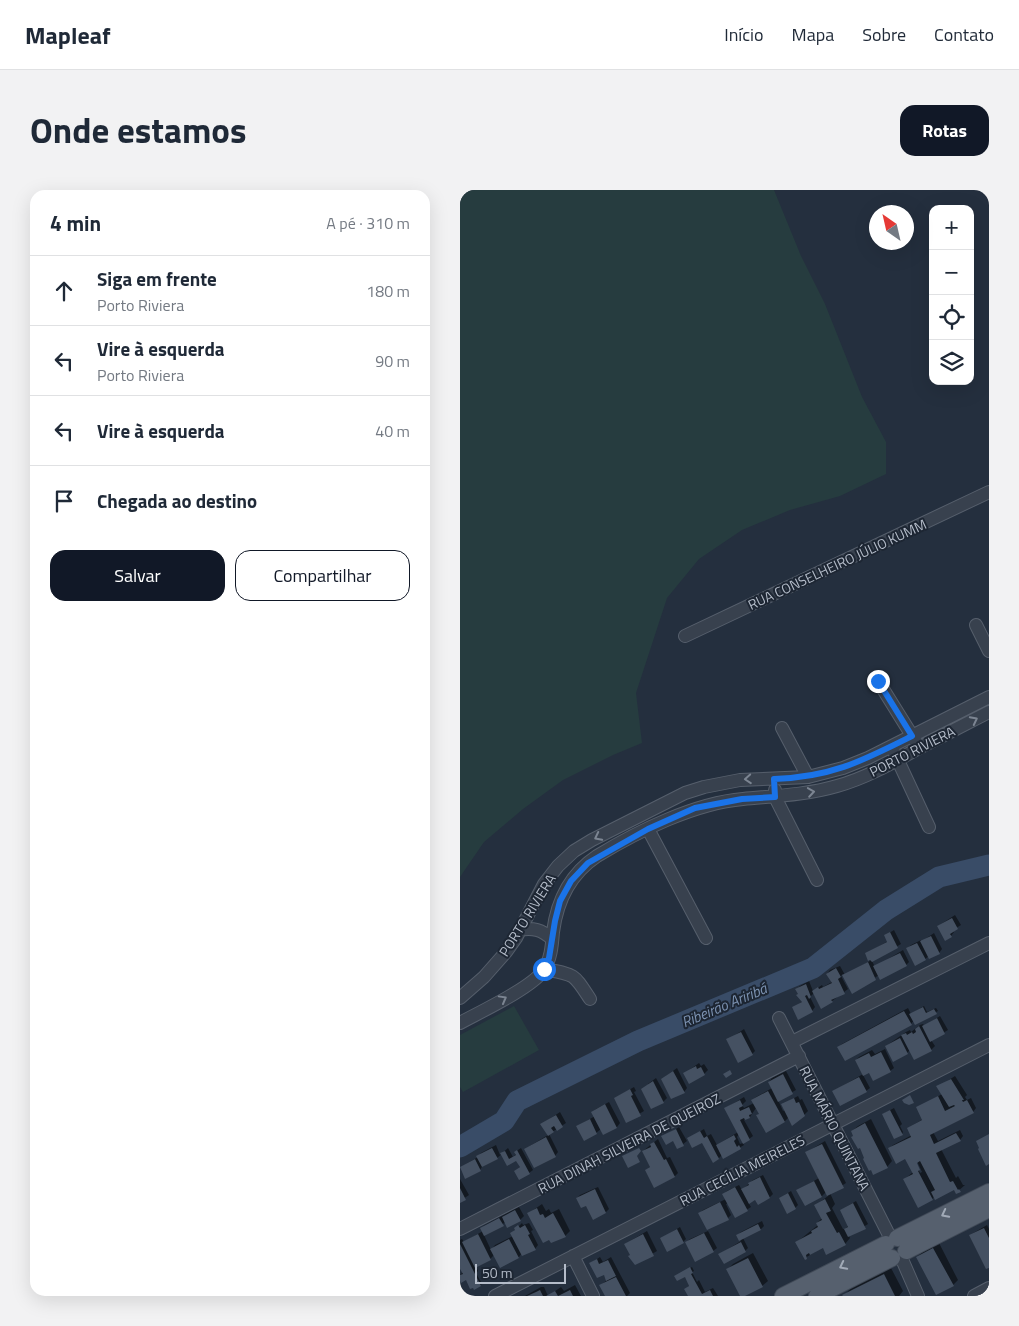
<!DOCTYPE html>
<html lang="pt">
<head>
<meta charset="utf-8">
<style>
  :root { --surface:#fff; --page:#f2f2f3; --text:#1f2937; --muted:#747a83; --line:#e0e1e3; --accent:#111827 }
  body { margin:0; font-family:"Titillium Web",sans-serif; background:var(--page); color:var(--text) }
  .controls { position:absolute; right:15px; top:15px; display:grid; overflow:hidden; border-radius:10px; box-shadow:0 5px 20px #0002 }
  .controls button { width:45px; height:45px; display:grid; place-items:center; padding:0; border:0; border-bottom:1px solid var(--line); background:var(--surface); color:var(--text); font:25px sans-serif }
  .compass { position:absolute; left:409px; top:15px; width:45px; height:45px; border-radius:50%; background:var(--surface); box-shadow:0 5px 20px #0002; rotate:326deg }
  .scale { position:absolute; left:15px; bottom:12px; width:91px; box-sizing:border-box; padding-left:5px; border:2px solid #b4bcc9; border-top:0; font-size:14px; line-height:18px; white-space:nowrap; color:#b4bcc9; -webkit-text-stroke:4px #1d2633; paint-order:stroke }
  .stop { position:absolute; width:15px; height:15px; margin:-11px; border:4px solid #1a73e8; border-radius:50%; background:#fff }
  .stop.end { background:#1a73e8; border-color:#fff; box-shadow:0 1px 5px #0008 }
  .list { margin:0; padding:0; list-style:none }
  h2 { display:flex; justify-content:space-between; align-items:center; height:65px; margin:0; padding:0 20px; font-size:21px }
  h2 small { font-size:16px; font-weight:400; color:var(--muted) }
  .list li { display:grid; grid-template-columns:32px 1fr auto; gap:15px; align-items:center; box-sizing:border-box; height:70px; padding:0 20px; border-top:1px solid var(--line) }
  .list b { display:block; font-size:19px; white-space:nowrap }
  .list p { margin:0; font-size:16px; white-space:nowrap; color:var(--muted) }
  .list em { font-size:16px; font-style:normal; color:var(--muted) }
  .actions { display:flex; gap:10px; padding:15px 20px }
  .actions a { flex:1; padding:11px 0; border:1px solid var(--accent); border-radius:15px; text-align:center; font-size:18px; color:var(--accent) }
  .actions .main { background:var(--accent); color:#fff }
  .icon { flex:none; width:28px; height:28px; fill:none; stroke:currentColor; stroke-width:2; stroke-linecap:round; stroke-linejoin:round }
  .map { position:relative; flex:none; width:529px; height:1106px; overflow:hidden; border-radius:15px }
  header { display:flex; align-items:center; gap:30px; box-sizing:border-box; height:70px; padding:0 25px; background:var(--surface); border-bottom:1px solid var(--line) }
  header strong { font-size:24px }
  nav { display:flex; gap:28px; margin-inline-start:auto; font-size:18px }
  .intro { display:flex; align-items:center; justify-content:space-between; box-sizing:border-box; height:120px; padding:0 30px }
  h1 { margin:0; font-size:35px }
  .button { padding:12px 22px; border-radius:15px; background:var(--accent); color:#fff; font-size:18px; font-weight:700 }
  main { display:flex; gap:30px; padding:0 30px }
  aside { flex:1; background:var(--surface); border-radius:15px; box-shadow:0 5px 20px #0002 }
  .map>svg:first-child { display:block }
  .green { fill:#263c3f }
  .shadow { fill:#0007; fill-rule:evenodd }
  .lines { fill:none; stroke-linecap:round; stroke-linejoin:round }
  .river { stroke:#394c67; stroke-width:21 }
  .building { fill:#455162 }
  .minor-casing { stroke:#565f6c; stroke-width:14 }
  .major-casing { stroke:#414a57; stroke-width:18 }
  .minor { stroke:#38414e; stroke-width:12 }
  .major { stroke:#56606e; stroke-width:16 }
  .oneway { stroke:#7c8592 }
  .oneway2 { stroke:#a1aab7 }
  .route { stroke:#1a73e8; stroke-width:6 }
  .labels { text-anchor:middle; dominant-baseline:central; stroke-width:4; stroke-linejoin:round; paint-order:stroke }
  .street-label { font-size:14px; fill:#b4bcc9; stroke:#1d2633 }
  .water-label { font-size:15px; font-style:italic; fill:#7c92b1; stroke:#1d2633 }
</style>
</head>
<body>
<header>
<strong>Mapleaf</strong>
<nav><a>Início</a><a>Mapa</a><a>Sobre</a><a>Contato</a></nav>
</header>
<div class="intro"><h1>Onde estamos</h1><a class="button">Rotas</a></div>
<main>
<aside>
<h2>4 min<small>A pé · 310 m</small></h2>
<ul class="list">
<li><svg class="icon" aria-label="ahead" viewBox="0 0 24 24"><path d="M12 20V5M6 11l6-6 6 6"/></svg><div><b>Siga em frente</b><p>Porto Riviera</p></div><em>180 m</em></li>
<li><svg class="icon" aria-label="left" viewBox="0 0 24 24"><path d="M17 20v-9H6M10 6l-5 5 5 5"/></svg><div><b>Vire à esquerda</b><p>Porto Riviera</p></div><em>90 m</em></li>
<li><svg class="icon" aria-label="left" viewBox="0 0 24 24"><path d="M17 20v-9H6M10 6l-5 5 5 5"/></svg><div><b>Vire à esquerda</b></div><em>40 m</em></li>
<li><svg class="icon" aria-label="arrive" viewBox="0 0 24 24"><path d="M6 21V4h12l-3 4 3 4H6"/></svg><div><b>Chegada ao destino</b></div></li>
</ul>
<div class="actions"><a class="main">Salvar</a><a>Compartilhar</a></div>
</aside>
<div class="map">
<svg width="529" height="1106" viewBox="0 0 529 1106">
  <rect width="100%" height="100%" fill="#242f3e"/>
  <!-- green -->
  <path class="green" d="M0,0H314L341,66L365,114L402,207L426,252V284L380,306L330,320L282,340L239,369L207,408L176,503L182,553L153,565L103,590L63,619L24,652L0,687Z
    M54,816L79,860L3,902L0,897V845Z"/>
  <!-- shadow -->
  <path class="shadow" d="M495,725L501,735L493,740L494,742L491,746L478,736Z
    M434,740L441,754L412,771L415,777L443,760L449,772L446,775L419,785L393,802L383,784L381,786L388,799L372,811L354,803L350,807L355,817L352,821L333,818L343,811L337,800L340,796L349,791L353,801L362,795L363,797L372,792L367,784L370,780L380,776L385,785L410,771L406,764L428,751L426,745Z
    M474,743L482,759L479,763L469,766L465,769L448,758L451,755L461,750V752Z
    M464,816L467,822L476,818L478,821L456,833L454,830L451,834L379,857L382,854L448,818L451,824Z
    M480,826L488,840L471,850L475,856L471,860H450L447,863L426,856L446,842L450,840L451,842L460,835L463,834L464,836Z
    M284,839L295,861L292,864L268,850Z
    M425,859L434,878L430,881H410L403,885L410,898L406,901H374L403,884L396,870L399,867L412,860L415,864Z
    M239,873L241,876L244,874L248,880L244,884L225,883Z
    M217,878L227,898L224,902L206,886Z
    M326,881L336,900L318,910L323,921L325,920L323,914L338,906L340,910L342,909L348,921L340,929L329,927L324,932L300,924L296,918L290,927L284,930L293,946L289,949L279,944L277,947L280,954L283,953L284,955L264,967L262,965L259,968L243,951L229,948L244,939L247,946L251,944L257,955L278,942L266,918L284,907L286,911L282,915L284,918L294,913L292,910L296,907L312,898L309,892L312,888Z
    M495,886L507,905L505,907L507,910L511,908L516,918L513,922L473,942L478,951L500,940L503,946L500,950L481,959L496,988L498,986L503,995H505L497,1002L495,998L475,1006L472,1009L445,989L453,982L446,967L430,958L433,955L452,945L448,938L463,929L458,918L482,904L478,897ZM455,967L462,982L460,983L453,968Z
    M196,888L207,908L203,912L188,894Z
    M174,897L176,901L174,902L184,921L167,931L155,908Z
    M149,912L160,933L157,937L143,944L141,939L136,943L118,936L135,926L132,922L136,919Z
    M434,918L442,934L440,936L443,942L442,944L423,924Z
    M100,922L106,933L89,944L98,962L95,966L65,959L88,945L82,934Z
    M411,929L432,971L427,977L406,968L392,941L398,936Z
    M219,937L227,951L218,958L214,949L203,947Z
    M198,949L207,968L210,967L218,983L215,986L186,980L191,976L183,961Z
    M365,951L386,993L370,1003L375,1014L372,1018L383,1039H385L389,1035L381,1020L396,1011L408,1034L389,1046L390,1048L385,1054L363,1057L345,1068L337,1052L358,1035L357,1033L362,1028L356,1015L368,1006L366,1002L362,1006L345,1014L338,1000L359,988L347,962Z
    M36,955L40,965L48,958L53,967L56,964L55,962L61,958L73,980L69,983L55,981L61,976L57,969L47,975L42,964L37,968L23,975L20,980L1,977L18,967L21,963Z
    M303,985L313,1004L310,1007L298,1013L296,1009L288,1012L291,1017L275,1027L268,1013L266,1014L271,1025L268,1028L240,1023L243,1020L266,1009L263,1005L267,1001L279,995L282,1000L293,990Z
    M0,989L9,1005L0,1011Z
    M138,997L149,1019L146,1022L117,1008L120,1005Z
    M331,1001L338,1015L335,1018L320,1008Z
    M82,1014L86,1021L89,1019L91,1023L99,1019L110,1041L105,1046L69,1023Z
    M59,1017L64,1026L60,1030L46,1032L24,1045L31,1060L35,1055L53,1046L52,1043L62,1033L63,1035L69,1033L73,1040L71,1041L78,1055L75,1059L62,1063L59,1067L41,1076L35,1064L30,1069L16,1076L18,1081L16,1083L22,1094L20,1095L6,1089L0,1088V1085L3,1082L0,1076V1050L2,1049L4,1052L23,1041L21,1038L25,1035Z
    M302,1031L304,1036L301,1039L283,1048L288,1058L285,1061L260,1064L281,1051L278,1045L281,1042Z
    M527,1035L529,1039V1077L527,1078L510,1045Z
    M220,1037L226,1049L223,1052L202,1048Z
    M187,1041L197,1061L175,1074L165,1054Z
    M248,1041L257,1058L253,1061L227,1052L230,1049Z
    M479,1053L498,1090L493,1095L457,1067L463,1062Z
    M293,1063L308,1091L302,1096L281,1106L268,1079L273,1074Z
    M140,1067L143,1072L151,1067L170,1103L167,1106H146L141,1095L147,1090L144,1084L131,1073Z
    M232,1077L234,1081L232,1082L237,1092L239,1090L245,1102L253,1098L258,1106H229L226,1099L229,1096L226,1085H217Z
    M431,1078L443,1101L439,1106H384L391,1098Z
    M115,1095L121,1106H88L101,1097L104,1101Z
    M81,1097H84L88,1106H65Z"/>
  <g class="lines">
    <!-- river -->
    <path class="river" d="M0,957L44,931L57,911L178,851L353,778L426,720L479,687L529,675"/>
  </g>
  <!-- building -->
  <path class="building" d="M492,728L498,739L490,744L492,747L485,751L477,736Z
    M430,742L438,758L412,772L410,770L408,771L405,763L427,752L424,745Z
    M471,746L480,764L469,769L460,751Z
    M457,753L466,770L455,776L446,758Z
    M440,763L447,776L420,790L413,776Z
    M408,772L416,790L392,804L382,785Z
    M376,778L381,787L378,789L385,804L371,810L373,812L361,819L352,801L358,797L359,799L372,793L366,784Z
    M346,794L351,807L349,809L347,805L345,806L353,822L338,830L332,817L342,812L336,805L338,804L335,799Z
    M463,817L466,823L474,819L477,824L455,835L449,824Z
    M444,821L452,835L385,871L377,857Z
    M477,828L485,844L470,852L462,836Z
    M459,836L472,861L454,870L441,845L446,843L447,845L452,842L453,844L456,842L455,839Z
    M281,842L293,865L278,873L266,849Z
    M440,848L448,864L433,872L425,856Z
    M421,862L431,882L413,891L409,883L403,886L395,870L409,863L411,867Z
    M236,876L237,879L241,877L245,885L229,894L223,883Z
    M270,880L272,884L266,888L263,884Z
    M213,881L225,903L211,909L201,889Z
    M323,884L333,904L318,912L308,892Z
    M399,887L407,902L380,916L372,901Z
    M491,889L504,910H502L503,912L507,910L514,923L470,945L474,954L496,943L501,951L476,963L490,992L493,991L498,1000L499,999L501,1002L496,1004L494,1000L475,1010L471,1002L475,1000L460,971L457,973L460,980L458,981L473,1010L458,1018L443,989L453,984L445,969L436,974L428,958L451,947L447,938L462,930L456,917L478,906L485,921L495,916L494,915L489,917L476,896Z
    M193,891L204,913L191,919L181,899Z
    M170,899L173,905L171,906L181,926L166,933L154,908Z
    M308,901L325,932L306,943L296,925L299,924L291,910Z
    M450,905L454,913L449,915L444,913L442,910Z
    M334,908L336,913L339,912L345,926L332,936L321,914Z
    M280,910L283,916L279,918L280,921L289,917L292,924L289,925L290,928L285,930L284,928L280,930L290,950L283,954L264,918Z
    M145,914L157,938L143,945L131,922Z
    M430,920L443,945L434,949L422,924Z
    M96,925L103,937L97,941L94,936L91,938L94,942L88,946L80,934Z
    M130,929L137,944L124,951L116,936Z
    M405,933L428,978L413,985L411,980L409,981L403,969L404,968L400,958L398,959L391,947L393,946L391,941Z
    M216,939L224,956L217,959L213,951L206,955L201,946Z
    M240,941L244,948L247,946L259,969L253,973L242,953L232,958L227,948Z
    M529,944V974L526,976L518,959L519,958L516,951Z
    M274,945L276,949L274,951L277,957L279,955L281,959L263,969L256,955Z
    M86,947L96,967L74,978L64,959Z
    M194,952L204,970L206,969L215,987L194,998L185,980L190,977L182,961L191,957L190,954Z
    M362,954L384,998L367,1006L345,962Z
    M32,958L38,969L22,977L16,966Z
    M179,958L181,961L177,966L180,972L168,978L162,966Z
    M57,960L70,984L59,990L54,981L60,977L56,971L47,976L40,963L45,961L49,969L56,965L54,962Z
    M15,969L21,981L5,989L0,977Z
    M300,987L310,1008L298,1015L295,1010L289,1014L281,999L289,995L288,993Z
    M354,991L362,1007L345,1016L336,1000Z
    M275,997L288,1021L275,1028L262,1004Z
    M0,998L6,1010L0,1013Z
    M135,999L146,1023L133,1030L126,1016L121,1018L116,1008Z
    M328,1003L336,1019L327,1024L319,1008Z
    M365,1009L371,1021L366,1023L377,1043L379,1042L386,1055L366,1065L363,1058L350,1065L349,1063L346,1065L347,1069L345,1070L335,1052L352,1043L351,1041L358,1037L356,1033L362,1030L354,1015Z
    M260,1012L269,1030L247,1040L238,1023Z
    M393,1013L406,1039L388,1047L384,1039L388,1037L380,1020Z
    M77,1018L80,1025L83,1024L85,1028L93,1023L106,1047L91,1053L89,1050L83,1053L67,1023Z
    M55,1020L61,1031L47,1038L42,1027Z
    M39,1028L44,1036L24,1046L20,1038Z
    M298,1034L301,1040L279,1051L276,1045Z
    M58,1035L60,1038L65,1035L70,1044L68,1045L76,1060L62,1066L50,1043L55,1040L54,1038Z
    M524,1038L529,1048V1078L526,1079L509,1045Z
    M217,1039L224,1053L207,1062L200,1048Z
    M244,1043L254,1062L235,1072L225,1052Z
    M18,1044L31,1070L15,1078L2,1052Z
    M183,1044L194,1066L175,1075L168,1066L170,1065L164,1054Z
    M49,1049L59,1068L40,1078L30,1059Z
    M281,1052L286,1062L264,1074L258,1064Z
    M0,1054L21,1096L14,1100L13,1098L10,1099L6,1090L1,1093L0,1091V1085L3,1084L0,1079Z
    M473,1058L494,1096L476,1105L456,1067Z
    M288,1068L303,1097L285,1106H280L266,1079Z
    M137,1069L139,1074L148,1070L156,1086L146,1091L144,1085L137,1088L129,1073Z
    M230,1077L233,1083L231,1084L242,1104L250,1100L253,1106H228L224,1099L229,1096L225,1087L217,1091L214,1086Z
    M424,1084L435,1106H383L382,1105Z
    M156,1087L166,1106H145L139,1095Z
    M80,1100L83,1106H67L76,1102Z
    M110,1100L113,1106H86L95,1101L98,1106Z"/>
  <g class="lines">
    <!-- minor casing -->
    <g class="minor-casing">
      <path id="minor" d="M516,435L529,461
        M225,446L529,302
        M418,491L456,552
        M322,538L348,587
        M434,562L469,637
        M315,600V607L357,690
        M188,639L246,748
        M59,740C73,737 82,740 92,749
        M84,779C116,785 113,783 130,809
        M0,808L24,787L46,762L56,748L84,694L98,676L114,661L132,650L225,603L244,597L280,590L348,587L383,578L408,568L529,507
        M319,828L431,1049
        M0,833C20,822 71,798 83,781C91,770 92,755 93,742C97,711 110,684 137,666C178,641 235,613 283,609C314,606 346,605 377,596C406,588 432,573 459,558C482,546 506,534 529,522
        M332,852L529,753
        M0,1039L339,866
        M113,1066L133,1106
        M441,1067L458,1106
        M35,1106L529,855
        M514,1106L529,1098"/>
    </g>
    <!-- major casing -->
    <g class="major-casing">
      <path id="major" d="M437,1048L529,1002
        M446,1061L529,1019
        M323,1106L426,1054
        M357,1106L432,1068"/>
    </g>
    <!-- minor -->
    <use href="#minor" class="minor"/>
    <!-- major -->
    <use href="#major" class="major"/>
  </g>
  <!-- one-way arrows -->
  <defs><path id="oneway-chevron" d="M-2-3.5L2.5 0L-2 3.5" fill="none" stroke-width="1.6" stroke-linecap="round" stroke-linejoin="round" transform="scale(1.25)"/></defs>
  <g class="oneway">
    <use href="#oneway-chevron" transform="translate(514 530) rotate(-27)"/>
    <use href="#oneway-chevron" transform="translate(288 589) rotate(176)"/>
    <use href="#oneway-chevron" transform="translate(351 602) rotate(-9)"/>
    <use href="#oneway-chevron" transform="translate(138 647) rotate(153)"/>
    <use href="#oneway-chevron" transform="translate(43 809) rotate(-29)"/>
  </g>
  <g class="oneway2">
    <use href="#oneway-chevron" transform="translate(485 1024) rotate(153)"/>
    <use href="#oneway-chevron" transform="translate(383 1076) rotate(153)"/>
  </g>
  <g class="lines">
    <!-- route -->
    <path class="route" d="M84,779L89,768L95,731L100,711L111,691L128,673L188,639L235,618L282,609L315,607L314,589C372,587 402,571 452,546L418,491"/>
  </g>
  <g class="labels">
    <!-- street labels -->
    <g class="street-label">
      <text transform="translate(377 374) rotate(-25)">RUA CONSELHEIRO JÚLIO KUMM</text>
      <text transform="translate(452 561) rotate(-27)">PORTO RIVIERA</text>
      <text transform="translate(67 725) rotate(-58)">PORTO RIVIERA</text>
      <text transform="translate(375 938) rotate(63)">RUA MÁRIO QUINTANA</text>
      <text transform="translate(169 953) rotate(-27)">RUA DINAH SILVEIRA DE QUEIROZ</text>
      <text transform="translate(282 980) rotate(-27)">RUA CECÍLIA MEIRELES</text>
    </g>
    <!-- water labels -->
    <g class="water-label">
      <text transform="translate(264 815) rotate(-23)">Ribeirão Ariribá</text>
    </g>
  </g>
</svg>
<div class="controls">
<button>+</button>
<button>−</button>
<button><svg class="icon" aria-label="locate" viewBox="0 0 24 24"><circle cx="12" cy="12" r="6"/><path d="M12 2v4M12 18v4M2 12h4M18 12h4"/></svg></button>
<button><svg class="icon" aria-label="layers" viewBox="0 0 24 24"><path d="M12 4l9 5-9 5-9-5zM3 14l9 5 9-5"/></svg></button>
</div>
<svg class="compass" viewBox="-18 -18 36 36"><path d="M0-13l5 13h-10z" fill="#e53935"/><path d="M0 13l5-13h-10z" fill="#747a83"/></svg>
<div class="scale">50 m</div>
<div class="stop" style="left:84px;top:779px"></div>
<div class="stop end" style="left:418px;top:491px"></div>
</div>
</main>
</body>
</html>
